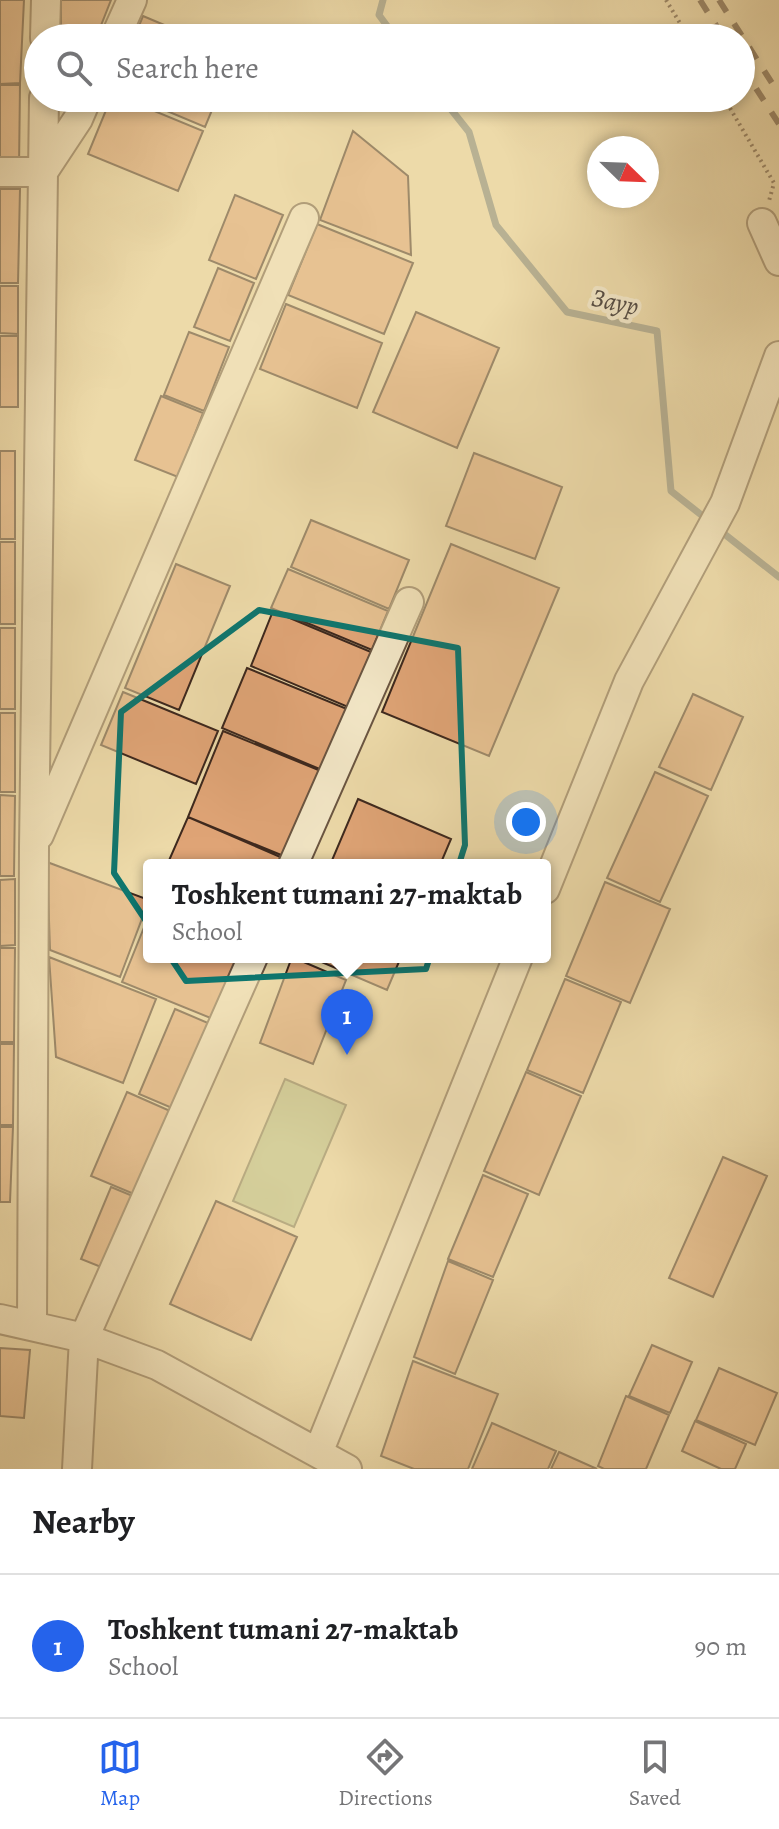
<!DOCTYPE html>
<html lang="en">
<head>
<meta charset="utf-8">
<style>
  :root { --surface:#fff; --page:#f2f2f2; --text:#202124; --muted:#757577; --line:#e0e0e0; --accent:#2563eb }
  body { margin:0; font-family:Alegreya,serif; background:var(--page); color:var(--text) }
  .compass { position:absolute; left:587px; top:136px; width:72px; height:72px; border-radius:50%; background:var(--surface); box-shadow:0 4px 12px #0003; rotate:113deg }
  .you { position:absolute; left:526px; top:822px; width:28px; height:28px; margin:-20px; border:6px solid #fff; border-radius:50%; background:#1a73e8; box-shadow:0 0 0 12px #1a73e833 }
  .badge { display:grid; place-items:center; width:52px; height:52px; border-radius:50%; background:var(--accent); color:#fff; font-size:26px; font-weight:700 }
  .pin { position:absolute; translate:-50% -66px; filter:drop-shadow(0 2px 4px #0008) }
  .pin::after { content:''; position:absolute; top:42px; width:28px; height:24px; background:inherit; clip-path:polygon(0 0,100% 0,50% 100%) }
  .popup { position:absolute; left:143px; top:859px; width:408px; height:104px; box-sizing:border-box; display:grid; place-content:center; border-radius:8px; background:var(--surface); filter:drop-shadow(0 2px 6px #0005); font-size:26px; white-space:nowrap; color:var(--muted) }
  .popup b { font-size:30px; color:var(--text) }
  .popup::after { content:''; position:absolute; left:50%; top:100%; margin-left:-16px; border:16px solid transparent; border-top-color:var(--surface) }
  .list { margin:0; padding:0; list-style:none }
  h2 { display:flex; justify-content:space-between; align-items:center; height:104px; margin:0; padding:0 32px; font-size:34px }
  h2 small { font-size:26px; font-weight:400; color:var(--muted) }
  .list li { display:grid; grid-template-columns:52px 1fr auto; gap:24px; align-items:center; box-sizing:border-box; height:144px; padding:0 32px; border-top:2px solid var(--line) }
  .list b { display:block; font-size:30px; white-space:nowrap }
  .list p { margin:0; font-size:26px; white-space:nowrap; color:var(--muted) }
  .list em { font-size:26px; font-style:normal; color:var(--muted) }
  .icon { flex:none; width:44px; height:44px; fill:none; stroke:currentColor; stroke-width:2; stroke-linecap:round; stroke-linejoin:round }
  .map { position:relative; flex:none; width:779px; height:1469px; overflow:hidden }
  .search { position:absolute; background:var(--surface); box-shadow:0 4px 12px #0003; left:24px; right:24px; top:24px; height:88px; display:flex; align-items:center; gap:20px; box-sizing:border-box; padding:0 28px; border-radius:44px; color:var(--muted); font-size:30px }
  .sheet { height:248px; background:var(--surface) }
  nav { display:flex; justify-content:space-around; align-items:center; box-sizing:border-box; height:112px; border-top:2px solid var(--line); background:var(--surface); font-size:22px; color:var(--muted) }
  nav a { display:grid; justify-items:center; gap:4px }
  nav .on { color:var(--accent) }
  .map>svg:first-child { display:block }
  .green { fill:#b8c089; stroke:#7b7454; stroke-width:2 }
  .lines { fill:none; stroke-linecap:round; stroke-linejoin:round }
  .stream { stroke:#787f78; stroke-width:7 }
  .building { fill:#dfa476; stroke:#3e291e; stroke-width:2 }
  .minor-casing { stroke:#6a5541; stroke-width:32 }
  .path { stroke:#3e291e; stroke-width:4; stroke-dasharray:2 4; stroke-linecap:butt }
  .minor { stroke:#f3e7c7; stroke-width:28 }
  .rail { stroke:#3e291e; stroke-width:6; stroke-dasharray:14 14; stroke-linecap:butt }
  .marked { fill:none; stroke:#0f766e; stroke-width:6; stroke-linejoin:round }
  .labels { text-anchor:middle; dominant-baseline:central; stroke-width:8; stroke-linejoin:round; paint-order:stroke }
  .water-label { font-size:26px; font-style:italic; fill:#564d44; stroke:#f3e7c7 }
</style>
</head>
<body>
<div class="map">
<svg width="779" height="1469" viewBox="0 0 779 1469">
  <rect width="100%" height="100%" fill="#eddaa9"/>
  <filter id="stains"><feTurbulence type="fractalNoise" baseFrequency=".0025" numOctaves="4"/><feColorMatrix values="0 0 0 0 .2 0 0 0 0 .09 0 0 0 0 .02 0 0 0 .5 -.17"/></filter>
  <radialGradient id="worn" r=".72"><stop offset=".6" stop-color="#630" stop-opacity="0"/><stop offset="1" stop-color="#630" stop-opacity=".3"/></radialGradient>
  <!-- green -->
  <path class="green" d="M285,1079L346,1105L294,1227L233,1201Z"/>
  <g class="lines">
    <!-- stream -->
    <path class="stream" d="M383,0L379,15L396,38
      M442,98L469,132L496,225L567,312L657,331L671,491L709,521
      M718,529L779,577"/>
  </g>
  <!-- building -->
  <path class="building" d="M0,0H24L20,83L0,84Z
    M61,0H111L96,38H61Z
    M143,16L195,38H134Z
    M0,85H20L19,168H0Z
    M111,98H123L203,131L178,191L88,154Z
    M136,98H217L205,127Z
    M353,131L408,176L411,255L320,220Z
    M0,189H20L18,283H0Z
    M235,195L283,215L256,279L209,260Z
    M317,224L413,263L384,334L288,295Z
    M218,268L254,283L230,341L194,327Z
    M0,286H18V334L0,333Z
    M286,304L382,343L357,408L260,369Z
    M416,312L499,348L457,448L373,412Z
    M189,332L229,347L204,411L164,395Z
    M0,336H18V407H0Z
    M161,396L203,413L178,477L135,460Z
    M0,451H15V539H0Z
    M474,453L562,487L535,559L446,526Z
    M311,520L409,560L389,609L291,567Z
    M0,542H15V624H0Z
    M451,544L559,588L489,756L382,712Z
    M176,564L230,586L179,710L125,688Z
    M288,569L388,611L372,650L271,608Z
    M273,611L371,652L348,707L251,666Z
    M0,628H15V709H0Z
    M247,668L347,709L322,770L222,728Z
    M123,692L218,731L196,784L101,745Z
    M693,694L743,717L711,790L659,767Z
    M0,713H15V792H0Z
    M223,731L321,771L286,857L188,817Z
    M655,772L708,796L660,902L607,878Z
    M0,795L15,796L14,876H0Z
    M358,799L451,839L440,865H330Z
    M188,817L285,859L282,865H167Z
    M47,862L149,900L120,977L50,950Z
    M15,879V945L0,946V880Z
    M605,882L670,909L630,1003L566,976Z
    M149,915V957H244L218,1021L122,982Z
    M0,948H15L14,1042H0Z
    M49,957L156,999L123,1083L56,1057Z
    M292,957L346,980L313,1064L260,1043Z
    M310,957H401L387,990Z
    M565,979L621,1002L583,1093L527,1070Z
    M175,1009L215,1026L179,1111L139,1094Z
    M0,1044H14L13,1125H0Z
    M526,1072L581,1096L539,1195L484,1171Z
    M127,1092L177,1114L141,1197L91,1176Z
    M0,1127H13L10,1202H0Z
    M723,1157L767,1176L713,1297L669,1278Z
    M483,1175L528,1194L493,1277L448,1259Z
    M111,1187L140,1199L111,1271L81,1259Z
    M216,1201L297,1237L251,1340L170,1304Z
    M448,1261L493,1280L455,1374L414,1357Z
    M652,1345L692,1362L670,1413L629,1396Z
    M0,1348L30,1350L24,1418L0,1416Z
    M413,1361L498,1394L468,1469H414L381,1456Z
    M719,1368L777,1393L755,1445L696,1420Z
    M626,1396L669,1415L646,1469H604L598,1466Z
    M695,1421L746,1444L735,1469H721L682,1451Z
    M492,1423L556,1451L548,1469H472Z
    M559,1452L597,1469H551Z"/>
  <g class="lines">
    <!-- minor casing -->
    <g class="minor-casing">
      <path id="minor" d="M45,38L46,0
        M115,38L132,0
        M0,172H43L78,119L87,98
        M762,223L779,261
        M39,835L304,218
        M293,865L409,602
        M545,889L629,681L725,503L779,356
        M253,957L84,1338L157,1365L347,1469
        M0,1319L84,1338L77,1469
        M32,1326L34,847L44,98
        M318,1453L518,957"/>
    </g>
    <!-- path -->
    <path class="path" d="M666,0L689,38
      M724,98L774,183L769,201"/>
    <!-- minor -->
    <use href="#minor" class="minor"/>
    <!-- rail -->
    <path class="rail" d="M700,0L724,38
      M719,0L779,94
      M741,65L779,124"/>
  </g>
  <!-- marked area -->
  <path d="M0 0H779V1469H0ZM259,610L458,648L465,845L426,969L186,981L114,873L121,712Z" fill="#eddaa9" fill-opacity=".55" fill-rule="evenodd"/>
  <path class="marked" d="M259,610L458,648L465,845L426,969L186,981L114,873L121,712Z"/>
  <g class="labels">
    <!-- water labels -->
    <g class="water-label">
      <text transform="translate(615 302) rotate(12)">Заур</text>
    </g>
  </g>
  <rect width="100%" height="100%" filter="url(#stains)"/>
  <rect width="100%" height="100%" fill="url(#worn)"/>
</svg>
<svg class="compass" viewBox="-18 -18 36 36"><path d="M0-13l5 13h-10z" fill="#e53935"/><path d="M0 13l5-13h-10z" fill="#757577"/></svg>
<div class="you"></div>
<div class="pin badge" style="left:347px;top:1055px">1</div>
<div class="popup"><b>Toshkent tumani 27-maktab</b>School</div>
<div class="search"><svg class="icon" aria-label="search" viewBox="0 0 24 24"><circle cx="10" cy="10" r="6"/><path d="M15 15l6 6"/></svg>Search here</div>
</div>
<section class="sheet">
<h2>Nearby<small></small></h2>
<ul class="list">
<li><span class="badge">1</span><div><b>Toshkent tumani 27-maktab</b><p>School</p></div><em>90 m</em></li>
</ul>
</section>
<nav>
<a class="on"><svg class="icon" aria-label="map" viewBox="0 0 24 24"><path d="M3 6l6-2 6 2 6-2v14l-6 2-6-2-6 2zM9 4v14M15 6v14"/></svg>Map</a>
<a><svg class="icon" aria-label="directions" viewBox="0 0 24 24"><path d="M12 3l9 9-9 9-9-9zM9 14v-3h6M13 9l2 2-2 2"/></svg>Directions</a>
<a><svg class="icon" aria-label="saved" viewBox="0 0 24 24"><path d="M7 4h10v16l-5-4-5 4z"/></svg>Saved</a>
</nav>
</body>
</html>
